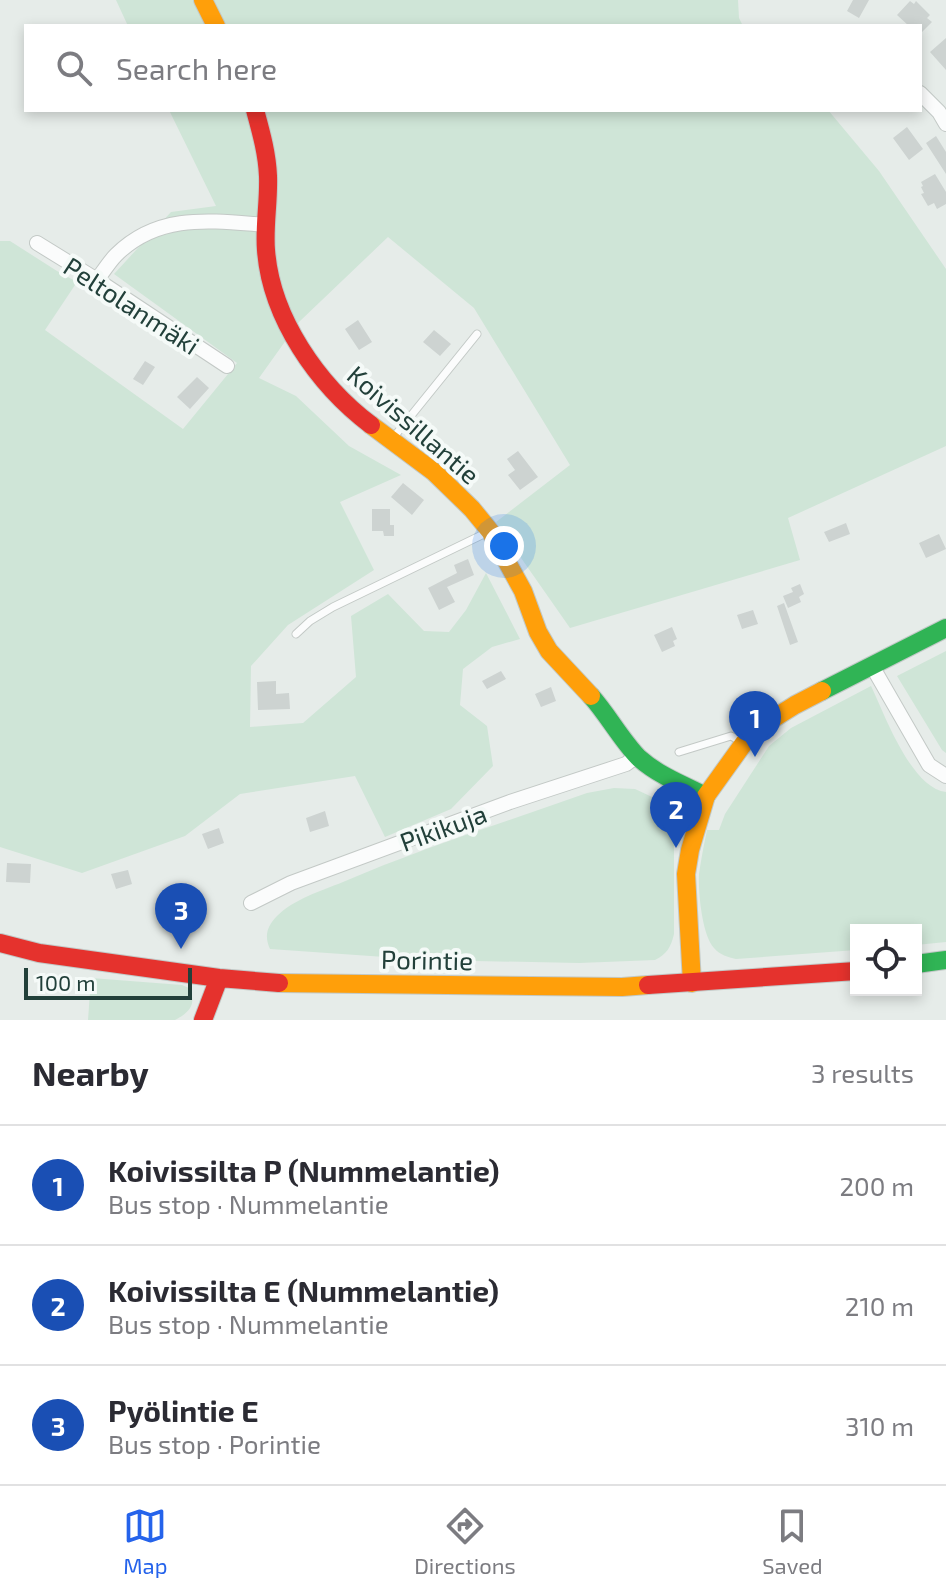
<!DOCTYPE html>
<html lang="en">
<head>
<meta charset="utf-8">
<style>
  :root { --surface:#fff; --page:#f2f2f3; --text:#2b2b33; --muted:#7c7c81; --line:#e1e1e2; --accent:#2563eb }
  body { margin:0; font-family:"Exo 2",sans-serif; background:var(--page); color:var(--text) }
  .controls { position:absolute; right:24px; bottom:24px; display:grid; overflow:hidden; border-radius:0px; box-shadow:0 4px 12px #0003 }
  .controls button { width:72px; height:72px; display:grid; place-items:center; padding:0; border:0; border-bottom:2px solid var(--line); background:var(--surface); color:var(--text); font:40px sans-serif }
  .scale { position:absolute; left:24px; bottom:20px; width:168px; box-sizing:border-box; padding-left:8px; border:4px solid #22403a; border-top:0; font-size:22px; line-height:28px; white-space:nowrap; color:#22403a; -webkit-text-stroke:6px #f5faf8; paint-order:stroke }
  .you { position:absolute; left:504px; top:546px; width:28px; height:28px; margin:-20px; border:6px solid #fff; border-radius:50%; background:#1a73e8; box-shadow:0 0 0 12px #1a73e833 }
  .badge { display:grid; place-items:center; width:52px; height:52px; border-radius:50%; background:var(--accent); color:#fff; font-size:26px; font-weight:700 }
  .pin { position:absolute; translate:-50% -66px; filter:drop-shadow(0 2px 4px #0008) }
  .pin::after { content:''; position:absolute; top:42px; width:28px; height:24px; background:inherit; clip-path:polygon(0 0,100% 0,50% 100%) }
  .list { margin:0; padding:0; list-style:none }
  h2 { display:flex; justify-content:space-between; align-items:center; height:104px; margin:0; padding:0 32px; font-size:34px }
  h2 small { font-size:26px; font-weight:400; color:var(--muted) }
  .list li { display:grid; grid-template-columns:52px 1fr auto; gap:24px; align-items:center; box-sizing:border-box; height:120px; padding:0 32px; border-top:2px solid var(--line) }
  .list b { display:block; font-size:30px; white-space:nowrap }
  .list p { margin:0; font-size:26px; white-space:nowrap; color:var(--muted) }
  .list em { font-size:26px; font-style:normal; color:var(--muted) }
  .icon { flex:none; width:44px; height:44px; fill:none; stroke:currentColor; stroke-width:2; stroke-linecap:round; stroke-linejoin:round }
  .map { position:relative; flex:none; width:946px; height:1020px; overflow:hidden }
  .search { position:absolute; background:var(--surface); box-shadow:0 4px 12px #0003; left:24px; right:24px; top:24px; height:88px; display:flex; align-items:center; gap:20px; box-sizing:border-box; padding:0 28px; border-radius:0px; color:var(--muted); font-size:30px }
  .sheet { height:464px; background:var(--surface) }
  nav { display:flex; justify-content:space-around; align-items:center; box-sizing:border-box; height:112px; border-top:2px solid var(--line); background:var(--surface); font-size:22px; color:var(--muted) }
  nav a { display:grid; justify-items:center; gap:4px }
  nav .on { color:var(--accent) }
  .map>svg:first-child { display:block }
  .green { fill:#cfe5d7 }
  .building { fill:#cdd3d1 }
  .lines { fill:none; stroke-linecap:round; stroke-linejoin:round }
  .lane-casing { stroke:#c3c9c6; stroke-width:9 }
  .street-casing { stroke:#c3c9c6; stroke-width:16 }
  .fast-casing { stroke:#c2c9c7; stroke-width:20 }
  .slow-casing { stroke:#c2c9c7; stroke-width:20 }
  .jam-casing { stroke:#c2c9c7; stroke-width:20 }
  .lane { stroke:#fbfcfc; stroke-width:7 }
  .street { stroke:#fbfcfc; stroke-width:14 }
  .fast { stroke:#30b455; stroke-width:18 }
  .slow { stroke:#ff9f0a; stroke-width:18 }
  .jam { stroke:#e5322d; stroke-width:18 }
  .labels { text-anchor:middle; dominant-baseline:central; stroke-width:8; stroke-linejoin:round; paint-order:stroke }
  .street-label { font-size:26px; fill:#22403a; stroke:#f5faf8 }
</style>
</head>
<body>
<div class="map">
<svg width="946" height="1020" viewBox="0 0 946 1020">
  <rect width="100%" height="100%" fill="#e6ece9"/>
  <!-- green -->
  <path class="green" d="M116,0H738L739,18L743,26H128Z
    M169,110H828L879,171L946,269V446L788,518L800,560L570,628L496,522L570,465L474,308L388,237L299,322L259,378L296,396L349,446L401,475L340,502L374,570L288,625L251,666L250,727L303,723L356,677L351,616L388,594L424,631L449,632L466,610L486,573L520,639L492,647L463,669L460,705L487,726L493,766L451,809L385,837L355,776L240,794L185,836L82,873L0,847V241H10L57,271L77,282L45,330L183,429L237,363L114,274L171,212L216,206Z
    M946,651V753L942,750L897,676Z
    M871,686C885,715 911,788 946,792V942L916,945V930H856V950L736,959C728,957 720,955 714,948C702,935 698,891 699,874C701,859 704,845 707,830H719L725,814L769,746L791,728Z
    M614,788L635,789L678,809L683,821L674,847V934C671,947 667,954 655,960L579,963L428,960L270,949C264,936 267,926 277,916C294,899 321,891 343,882C422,848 506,822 587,793Z
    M91,978L182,985L189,988C197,1004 190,1012 175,1020H88Z"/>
  <!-- building -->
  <path class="building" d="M853,0H869L859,18L847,11Z
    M910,1L914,4L916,1L930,15L927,18L932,22L920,34V26H909L897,15Z
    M946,38V70L930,52Z
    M907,127L923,149L909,160L893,138Z
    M936,136L946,152V174L926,143Z
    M935,174L946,192V204L937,209L934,203L928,206L921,194L924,193L921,187L923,186L921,182Z
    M358,320L372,342L359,350L345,329Z
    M434,330L451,344L440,356L423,342Z
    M145,361L155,367L143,385L133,379Z
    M197,377L209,388L190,409L177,397Z
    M518,451L538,477L520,490L508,475L515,470L507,459Z
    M403,483L424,500L412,515L391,497Z
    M372,509H390V525H394V536H384L383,531H372Z
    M846,523L850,534L829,542L824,532Z
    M939,534L946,549L926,558L919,543Z
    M468,559L474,575L447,587L455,602L439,610L428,588L457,573L454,565Z
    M800,584L804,594L799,597L801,602L788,608L783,596L793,592L791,588Z
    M784,603L798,642L790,645L777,606Z
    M753,610L758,624L742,629L737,615Z
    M672,627L677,639L673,641L675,646L662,652L654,635Z
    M501,671L506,679L487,689L482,681Z
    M276,681V694L289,693L290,709L258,710L257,682Z
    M551,687L556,701L541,707L535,694Z
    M325,811L329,826L310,832L306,818Z
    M219,828L224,843L208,849L202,834Z
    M7,863L31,864L30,883L6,882Z
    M128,870L132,884L116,889L111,874Z"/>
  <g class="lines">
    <!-- lane casing -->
    <g class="lane-casing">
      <path id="lane" d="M393,438L477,334
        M296,634L310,621L333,607L488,532
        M679,752L731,736L742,742"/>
    </g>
    <!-- street casing -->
    <g class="street-casing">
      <path id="street" d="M920,93L939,112L946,124
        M37,243L97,280L227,366
        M97,280C103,272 109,262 116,255C159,212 213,221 267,225
        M872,666L929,765L946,776
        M251,903L291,883L510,802L626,764L637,756"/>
    </g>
    <!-- fast casing -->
    <g class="fast-casing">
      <path id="fast" d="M822,691L946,628
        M591,696C608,715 622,741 639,758C658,775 683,785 706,796
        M916,964L946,960"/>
    </g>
    <!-- slow casing -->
    <g class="slow-casing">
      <path id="slow" d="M203,0L216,26
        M371,425L434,472L472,509L490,531L523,591L538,632L549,651L591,696
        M279,983L622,987L648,985
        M692,983L686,874L690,850L706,796L744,743L768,722L795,705L822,691"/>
    </g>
    <!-- jam casing -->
    <g class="jam-casing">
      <path id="jam" d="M255,110C261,132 267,153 268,176C269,201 264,226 266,250C271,318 318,385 371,425
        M0,943L39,953L219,978L279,983
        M648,985L856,971
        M203,1020L219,978"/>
    </g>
    <!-- lane -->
    <use href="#lane" class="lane"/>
    <!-- street -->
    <use href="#street" class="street"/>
    <!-- fast -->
    <use href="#fast" class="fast"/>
    <!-- slow -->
    <use href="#slow" class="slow"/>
    <!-- jam -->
    <use href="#jam" class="jam"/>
  </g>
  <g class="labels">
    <!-- street labels -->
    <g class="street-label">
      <text transform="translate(132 305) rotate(33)">Peltolanmäki</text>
      <text transform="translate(414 424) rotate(41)">Koivissillantie</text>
      <text transform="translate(443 827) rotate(-20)">Pikikuja</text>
      <text transform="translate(427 959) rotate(1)">Porintie</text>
    </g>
  </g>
</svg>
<div class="controls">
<button><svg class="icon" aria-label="locate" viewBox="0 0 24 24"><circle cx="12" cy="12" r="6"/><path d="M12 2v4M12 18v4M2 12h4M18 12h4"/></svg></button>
</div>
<div class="scale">100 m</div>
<div class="you"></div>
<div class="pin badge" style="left:755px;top:757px;background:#1a4fb4">1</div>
<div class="pin badge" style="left:676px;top:848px;background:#1a4fb4">2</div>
<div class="pin badge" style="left:181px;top:949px;background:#1a4fb4">3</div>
<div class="search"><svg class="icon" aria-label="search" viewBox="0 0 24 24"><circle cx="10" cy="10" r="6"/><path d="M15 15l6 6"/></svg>Search here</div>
</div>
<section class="sheet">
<h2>Nearby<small>3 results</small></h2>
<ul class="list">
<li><span class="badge" style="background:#1a4fb4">1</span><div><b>Koivissilta P (Nummelantie)</b><p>Bus stop · Nummelantie</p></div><em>200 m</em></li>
<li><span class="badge" style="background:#1a4fb4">2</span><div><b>Koivissilta E (Nummelantie)</b><p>Bus stop · Nummelantie</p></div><em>210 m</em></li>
<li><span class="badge" style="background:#1a4fb4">3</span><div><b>Pyölintie E</b><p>Bus stop · Porintie</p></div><em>310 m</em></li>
</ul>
</section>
<nav>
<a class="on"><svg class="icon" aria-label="map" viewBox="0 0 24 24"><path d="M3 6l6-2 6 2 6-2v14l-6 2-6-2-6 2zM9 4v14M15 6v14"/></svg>Map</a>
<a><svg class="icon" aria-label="directions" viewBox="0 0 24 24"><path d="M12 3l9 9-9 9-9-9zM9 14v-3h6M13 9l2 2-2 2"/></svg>Directions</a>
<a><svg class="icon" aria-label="saved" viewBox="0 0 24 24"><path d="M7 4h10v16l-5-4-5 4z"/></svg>Saved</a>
</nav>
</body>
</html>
